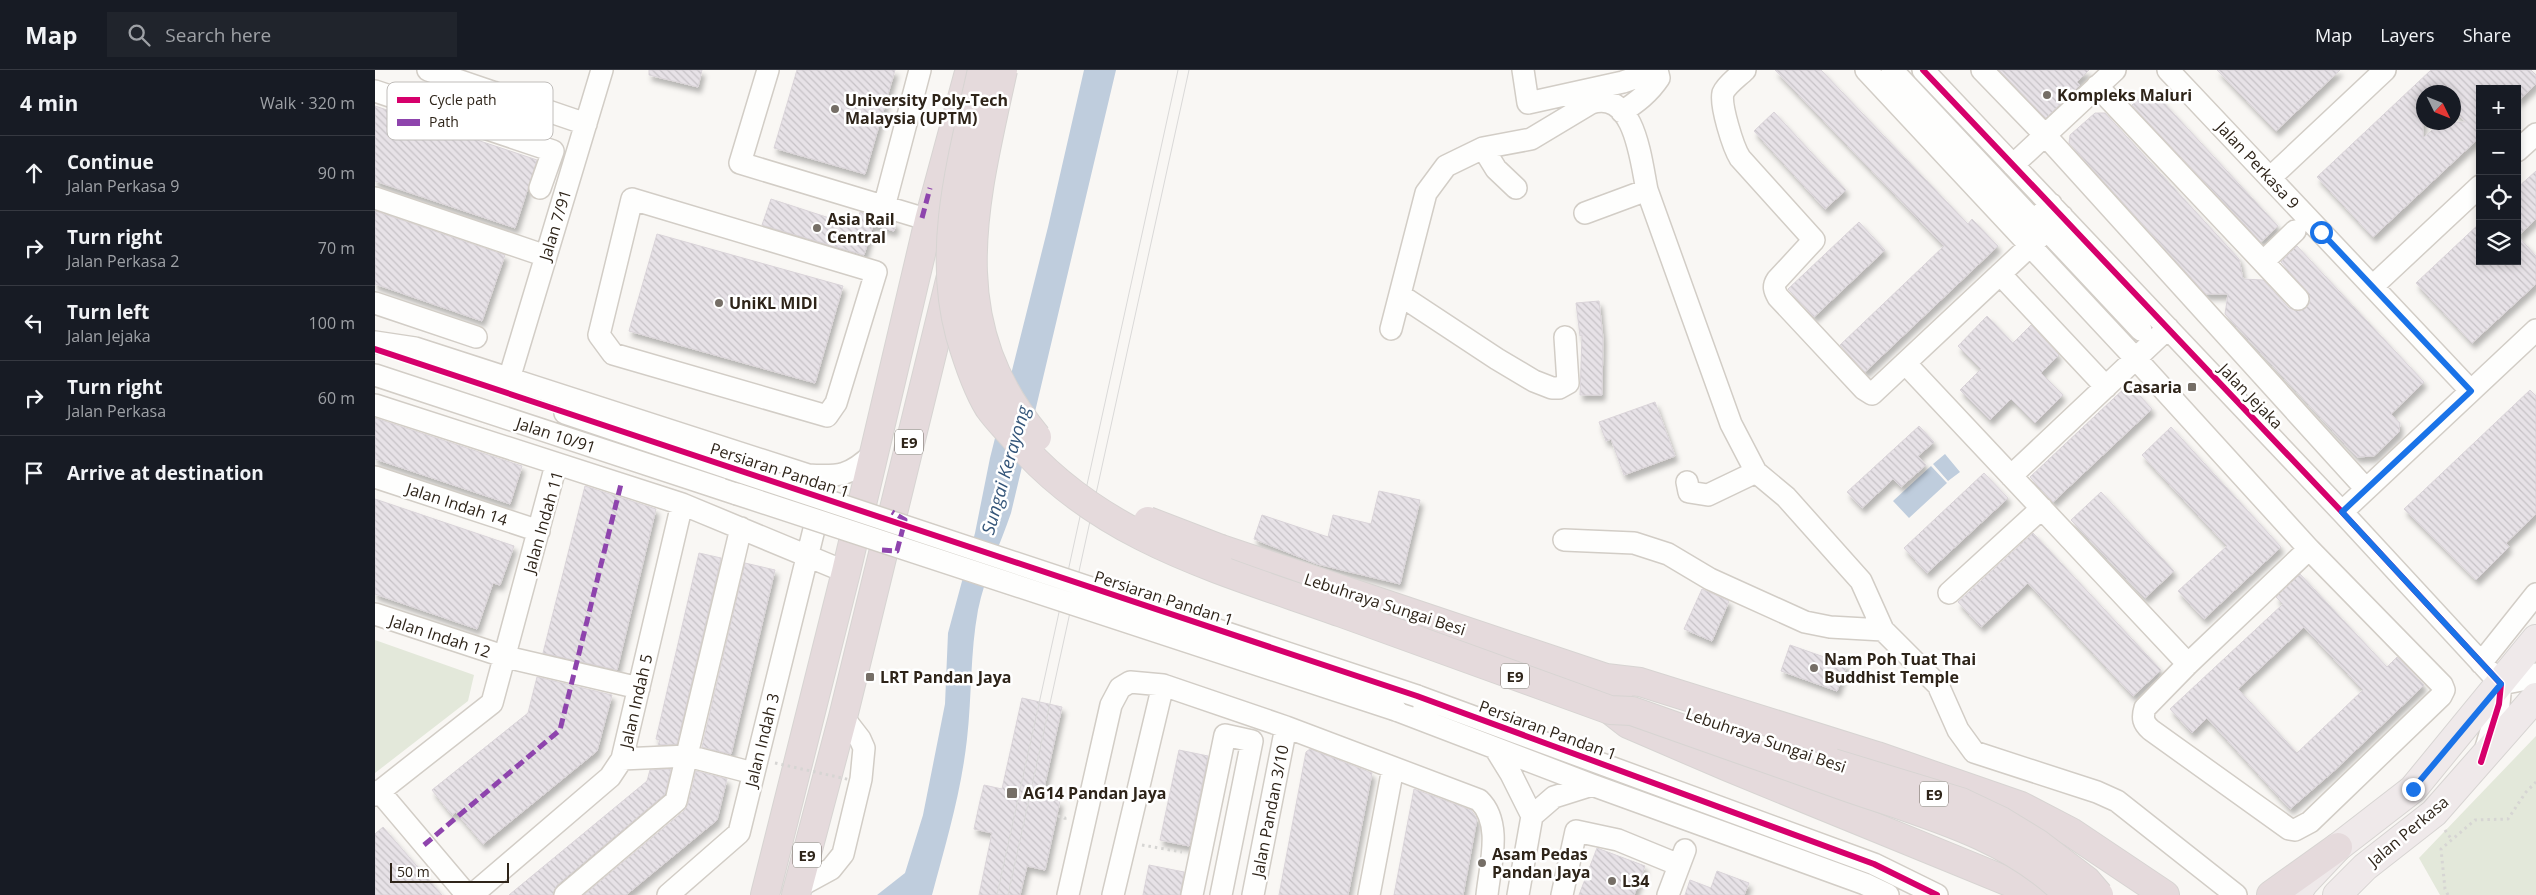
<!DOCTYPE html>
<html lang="en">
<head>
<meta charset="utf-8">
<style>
  :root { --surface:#171b24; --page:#20242c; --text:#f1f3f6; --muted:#9ea1a6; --line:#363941 }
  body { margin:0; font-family:"Open Sans",sans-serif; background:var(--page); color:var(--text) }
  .controls { position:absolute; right:15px; top:15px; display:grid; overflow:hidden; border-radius:0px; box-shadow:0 2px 8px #0003 }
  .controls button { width:45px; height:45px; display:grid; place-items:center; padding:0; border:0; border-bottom:1px solid var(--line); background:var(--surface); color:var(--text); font:25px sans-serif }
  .compass { position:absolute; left:2041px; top:15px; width:45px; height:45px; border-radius:50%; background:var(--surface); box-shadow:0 2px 8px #0003; rotate:133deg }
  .scale { position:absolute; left:15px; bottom:12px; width:119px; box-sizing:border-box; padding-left:5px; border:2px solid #2e2419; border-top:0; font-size:14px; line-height:18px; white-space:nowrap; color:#2e2419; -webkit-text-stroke:4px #fff; paint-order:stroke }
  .stop { position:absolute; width:15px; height:15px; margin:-11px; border:4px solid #1a73e8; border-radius:50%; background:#fff }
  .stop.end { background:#1a73e8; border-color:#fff; box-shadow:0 1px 5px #0008 }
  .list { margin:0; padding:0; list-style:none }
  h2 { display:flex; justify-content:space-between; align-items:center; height:65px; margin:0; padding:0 20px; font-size:21px }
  h2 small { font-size:16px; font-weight:400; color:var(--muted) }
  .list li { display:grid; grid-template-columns:32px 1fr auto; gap:15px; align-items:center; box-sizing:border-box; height:75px; padding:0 20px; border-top:1px solid var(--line) }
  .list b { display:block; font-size:19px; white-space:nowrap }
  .list p { margin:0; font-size:16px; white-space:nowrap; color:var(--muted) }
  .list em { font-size:16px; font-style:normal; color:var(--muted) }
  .icon { flex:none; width:28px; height:28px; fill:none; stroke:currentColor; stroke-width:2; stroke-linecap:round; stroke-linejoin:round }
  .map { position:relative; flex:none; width:2161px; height:825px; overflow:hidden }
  header { display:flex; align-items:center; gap:30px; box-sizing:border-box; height:70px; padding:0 25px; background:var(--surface); border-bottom:1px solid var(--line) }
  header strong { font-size:24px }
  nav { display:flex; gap:28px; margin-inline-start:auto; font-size:18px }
  .search { width:350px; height:45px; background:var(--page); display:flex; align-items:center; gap:12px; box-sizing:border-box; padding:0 18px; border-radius:0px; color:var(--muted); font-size:19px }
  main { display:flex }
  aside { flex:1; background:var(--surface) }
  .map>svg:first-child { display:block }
  .park { fill:#e3e8da }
  .water { fill:#bfcddd }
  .building { fill:url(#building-back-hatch); stroke:#dad4d9; fill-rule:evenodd; filter:url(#shadow) }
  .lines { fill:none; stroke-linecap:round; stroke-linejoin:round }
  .minor-casing { stroke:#d2cdc6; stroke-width:24 }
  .major-casing { stroke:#d7d4d2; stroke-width:30 }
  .highway-casing { stroke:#d7d4d2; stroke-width:30 }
  .path { stroke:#d6d5d3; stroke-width:3; stroke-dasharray:2.5 4; stroke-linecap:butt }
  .minor { stroke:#fefefd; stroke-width:21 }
  .major { stroke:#efe9ea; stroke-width:28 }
  .highway { stroke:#e5dadc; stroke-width:28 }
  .tram { stroke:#dad9d8; stroke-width:1 }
  .minor-bridge-casing { stroke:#d2cdc6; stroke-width:24; stroke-linecap:butt }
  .highway-bridge-casing { stroke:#d7d4d2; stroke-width:30; stroke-linecap:butt }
  .path-bridge { stroke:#d6d5d3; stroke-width:3; stroke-dasharray:2.5 4; stroke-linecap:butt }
  .minor-bridge { stroke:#fefefd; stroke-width:21 }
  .highway-bridge { stroke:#e5dadc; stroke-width:28 }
  .quiet { stroke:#8e44ad; stroke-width:5; stroke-dasharray:10 5; stroke-linecap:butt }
  .cycleway-casing { stroke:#fff; stroke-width:9 }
  .cycleway { stroke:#d6006c; stroke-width:6 }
  .route { stroke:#1a73e8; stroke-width:6 }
  .poi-dot { fill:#756e66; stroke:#fff; stroke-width:2 }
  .labels { text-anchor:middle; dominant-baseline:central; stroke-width:5; stroke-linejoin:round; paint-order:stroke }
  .shield { fill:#fff; stroke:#6d665e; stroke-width:1 }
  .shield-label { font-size:15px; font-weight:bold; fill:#2e2419 }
  .poi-label { font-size:16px; font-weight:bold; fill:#2e2419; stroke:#fff; text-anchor:start }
  .street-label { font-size:16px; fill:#2e2419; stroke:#fff }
  .water-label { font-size:18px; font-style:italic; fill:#345579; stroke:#fff }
  .key { fill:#fff; stroke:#c0bdba; stroke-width:1 }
  .key-label { font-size:14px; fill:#2e2419 }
</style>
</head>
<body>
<header>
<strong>Map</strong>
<div class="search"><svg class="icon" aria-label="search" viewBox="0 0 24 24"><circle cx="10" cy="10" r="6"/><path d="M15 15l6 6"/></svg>Search here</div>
<nav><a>Map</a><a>Layers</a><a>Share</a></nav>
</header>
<main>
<aside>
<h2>4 min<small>Walk · 320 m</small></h2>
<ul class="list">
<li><svg class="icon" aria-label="ahead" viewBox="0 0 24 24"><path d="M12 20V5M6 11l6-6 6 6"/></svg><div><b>Continue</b><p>Jalan Perkasa 9</p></div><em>90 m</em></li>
<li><svg class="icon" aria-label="right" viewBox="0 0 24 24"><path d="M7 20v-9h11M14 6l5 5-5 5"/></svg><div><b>Turn right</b><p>Jalan Perkasa 2</p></div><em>70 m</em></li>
<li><svg class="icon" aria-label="left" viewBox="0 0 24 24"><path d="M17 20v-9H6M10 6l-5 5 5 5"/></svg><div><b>Turn left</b><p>Jalan Jejaka</p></div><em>100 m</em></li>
<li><svg class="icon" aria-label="right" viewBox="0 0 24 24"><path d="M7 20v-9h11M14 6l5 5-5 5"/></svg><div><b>Turn right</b><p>Jalan Perkasa</p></div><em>60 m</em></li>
<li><svg class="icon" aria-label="arrive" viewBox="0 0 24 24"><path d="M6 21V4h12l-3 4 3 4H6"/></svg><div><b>Arrive at destination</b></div></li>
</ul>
</aside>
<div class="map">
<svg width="2161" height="825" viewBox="0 0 2161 825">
  <defs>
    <pattern id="building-back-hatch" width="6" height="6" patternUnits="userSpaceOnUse" patternTransform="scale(1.25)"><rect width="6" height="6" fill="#e7e2e7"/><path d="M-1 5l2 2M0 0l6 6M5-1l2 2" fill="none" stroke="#c6c2c6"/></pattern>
    <filter id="shadow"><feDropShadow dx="3" dy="5.5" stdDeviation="2.5" flood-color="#0004"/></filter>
  </defs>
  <rect width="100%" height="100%" fill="#f9f7f4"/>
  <!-- park -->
  <path class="park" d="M0,570L99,605L93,631L0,703Z
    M2161,666V825H2065L2044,788Z"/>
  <!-- water -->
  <path class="water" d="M709,0H741L636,443C625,475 610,506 603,540C595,583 597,626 592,669C586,723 571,773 557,825H502L530,803L548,745L570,634L573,563L600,463L615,388L673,157Z
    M1570,384L1585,402L1573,411L1558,394Z
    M1556,396L1572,413L1534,448L1518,431Z"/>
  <!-- building -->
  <path class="building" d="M274,0H327L323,17L274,5Z
    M422,0H520L490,104L399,78Z
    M1400,0H1446L1593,154L1597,149L1623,176L1490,302L1465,275L1569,176Z
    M1624,0H1714L1702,12L1705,15L1671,48Z
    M1842,0H1965L1901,61Z
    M2056,0H2156L2161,5V14L2142,32V19H2105V67L1998,167L1942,107ZM2048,22H2078V40L2091,52H2066L2048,68Z
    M1775,18L1903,156L1886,172L1757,35Z
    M0,36L162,90L140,158L0,111Z
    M1399,42L1471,120L1450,139L1379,61Z
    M1720,43H1730L1864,189L1868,209L1888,210L1914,238L1925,241L1931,238L1935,232L1932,221L1906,192L1922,176L2049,312L2016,344L2025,353L2024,362L1999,386L1982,387L1850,244L1853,224H1831L1694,73L1695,65Z
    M2161,101V149L2143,166L2161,186V214L2097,273L2041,213L2105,153V191H2142V118Z
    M396,129L482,157L485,142L521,153L519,161L498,155L489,185L387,155Z
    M0,141L130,185L107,251L0,214Z
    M1484,152L1510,180L1439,247L1413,219Z
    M282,164L468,216L440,313L254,261Z
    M1224,231L1228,268L1227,325H1205L1207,265L1205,266L1201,233Z
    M1612,246L1638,273L1656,255L1684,285L1666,303L1688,325L1660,353L1636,329L1615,350L1585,320L1606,299L1583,276Z
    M1754,314L1777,339L1678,432L1655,407Z
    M2155,320L2161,326V444L2131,473L2134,477L2101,510L2029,439Z
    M1280,332L1300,386L1249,405L1236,369L1231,371L1224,352Z
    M0,348L147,396L135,434L0,389Z
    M1544,356L1559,372L1543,386L1551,395L1526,417L1518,409L1487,438L1472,422Z
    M1796,357L1906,477L1829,549L1803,521L1852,476L1767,385Z
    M1609,403L1633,428L1552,503L1529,478Z
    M210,416L281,439L242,600L168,583Z
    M1004,421L1045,430L1025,514L942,494L879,469L887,445L953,467L958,445L996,454Z
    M1726,422L1799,501L1770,528L1696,450Z
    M0,429L139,476L125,515L118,513L102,559L0,524Z
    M1658,463L1786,600L1758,626L1653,513L1606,557L1583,532Z
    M324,483L346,488L302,674L283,675L285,670L281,669Z
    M370,493L400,500L356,684L327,677Z
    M1925,504L2012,597L2022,587L2049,615L1959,701L1915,739L1832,648L1817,663L1795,639L1908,534L1901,527ZM1929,557L1988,620L1922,683L1863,619Z
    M1327,519L1354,531L1337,571L1309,559Z
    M1415,575L1472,595L1462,621L1406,601Z
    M162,607L237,625L222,681L108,774L81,742L77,745L57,720L153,643Z
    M647,628L687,637L667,727L685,731L670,800L652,796L645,825H604L617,763L599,759L605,731L609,715L627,719Z
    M935,679L997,703L973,825H904L931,682Z
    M804,680L833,686L814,776L785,770Z
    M296,699L290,724L182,815L178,825H134L272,711L275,700Z
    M321,701L352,709L342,750L251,825H209L309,741L313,734Z
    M1039,719L1096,740L1102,749L1088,825H1019Z
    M8,757L28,780L67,825H0V764Z
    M1222,778L1270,796L1259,825H1204Z
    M774,795L809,802L805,825H768Z
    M1342,801L1374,813L1369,825H1310L1315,810L1336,818Z"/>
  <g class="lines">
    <!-- minor casing -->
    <g class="minor-casing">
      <path id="minor" d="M53,0L211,54
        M393,0L365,93L554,150
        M1148,0L1153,33L1248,12L1282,0
        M1370,0C1363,7 1352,14 1348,23C1345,35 1358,77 1365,88L1439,170L1402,210C1398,216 1399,220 1403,227L1489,319L1497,324L1687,146
        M1491,0L1761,289L1934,479L2067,615L2069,620L2066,626L1935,752L1920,760L1914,759L1776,660C1768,653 1767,648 1770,638L1813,594L1934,479
        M1517,0L1659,151L1676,134
        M1548,0L1967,442L2126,614L2124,634L2110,681
        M1607,0L1670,65L1991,419
        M1793,0L2096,321
        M1722,16L1923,229
        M0,21L178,81L165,118
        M1247,42C1262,32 1274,23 1284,8L1282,0
        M105,56L118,22
        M1108,78L1121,99L1141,118
        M2142,81L2161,64
        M1638,95L1740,0
        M1895,108L2010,0
        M0,128L171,186
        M257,129L501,202L461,333L452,346L238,284L224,265Z
        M509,137L545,0
        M1210,143L1272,120L1356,354L1381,402L1411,427L1486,511L1508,560L1563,615L1583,660L1599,682L1722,722L1742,731L1861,825
        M1672,160L1766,260
        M1888,192L1920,161
        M1625,204L1731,317
        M1998,216L2105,116
        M1025,225L1122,289L1159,311L1177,318H1184L1193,313L1190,267
        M0,233L101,267
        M1016,259L1051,123L1071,96L1108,78L1156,69L1216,33C1260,19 1266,92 1272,120
        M0,272L40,278L433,405C464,407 475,406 498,384
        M1530,293L1813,594
        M0,305L362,424
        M134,309L227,0
        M0,335L307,434L471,502
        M190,343L354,398
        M1636,406L1793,258
        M0,407L164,461
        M1312,412L1314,422L1333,425L1381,402
        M1967,442L2161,260
        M1189,470L1259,473L1293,484L1335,509L1430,552L1455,557L1508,560
        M1574,523L1667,438
        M0,544L131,587L264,618
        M2106,593L2161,524
        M2126,614L2152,609L2161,604
        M1042,626L1499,794L1562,825
        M1021,640L1217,715L1490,814L1513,825
        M1120,678L1136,704L1157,746
        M247,689L313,686L378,703
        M4,721L92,825
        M0,725L117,633L181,395
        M423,817L456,799L468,784L486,709L489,678L485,669L468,647
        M97,825L235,707L247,689L307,434
        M190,825L301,731L366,458
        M293,825L364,763L444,439L442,418L437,411
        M693,825L736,635L745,618L755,612L788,615L911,657L1104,730C1128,753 1115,795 1112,825
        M738,825L788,615
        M817,825L850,665L877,671L846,825
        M878,825L911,657
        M994,825L1018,698
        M1143,825L1157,746L1179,727L1217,715
        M1187,825L1201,761L1243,770L1304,795
        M1293,825L1310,780"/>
    </g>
    <!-- major casing -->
    <g class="major-casing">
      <path id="major" d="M1921,825L1929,813L1963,777L2038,719L2161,569
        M1962,825L1990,797L2059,743L2161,627"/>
    </g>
    <!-- highway casing -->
    <g class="highway-casing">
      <path id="highway" d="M846,479L1231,608L1246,617
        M1231,608L1265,612L1502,686L1646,736L1696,762L1790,825
        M1235,640L1253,654L1353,697L1666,825
        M390,825L471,502L554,150L593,6
        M421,825L468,647L576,206
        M1896,825L1963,777"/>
    </g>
    <!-- path -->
    <path class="path" d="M683,746L690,748V750
      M2070,760L2077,770
      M767,775L807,782
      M2073,825L2070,819L2066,779L2100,750L2133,749L2151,722L2161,712"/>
    <!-- minor -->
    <use href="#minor" class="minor"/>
    <!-- major -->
    <use href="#major" class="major"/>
    <!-- highway -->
    <use href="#highway" class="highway"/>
    <!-- tram -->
    <path class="tram" d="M622,825L803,0
      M633,825L814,0"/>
    <!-- minor-bridge casing -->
    <g class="minor-bridge-casing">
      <path id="minor-bridge" d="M354,398L1042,626
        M362,424L1021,640"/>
    </g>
    <!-- highway-bridge casing -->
    <g class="highway-bridge-casing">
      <path id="highway-bridge" d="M607,0C588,86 561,177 585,265C592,289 601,317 614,338C621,348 630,357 638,366C723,469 847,500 967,543C1057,576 1146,608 1235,640L1257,641C1328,666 1398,691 1469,716C1546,743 1635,765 1693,825
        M628,0C599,134 565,251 662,367
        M773,451L846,479
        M1458,693L1586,732L1626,751L1662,773L1712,811L1724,825"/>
    </g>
    <!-- path-bridge -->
    <path class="path-bridge" d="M400,693L476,710"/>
    <!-- minor-bridge -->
    <use href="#minor-bridge" class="minor-bridge"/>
    <!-- highway-bridge -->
    <use href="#highway-bridge" class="highway-bridge"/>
    <!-- quiet -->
    <path class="quiet" d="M547,148L555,118
      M507,480L522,481L530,450L517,442
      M49,775L185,660L246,414"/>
    <!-- cycleway casing -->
    <g class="cycleway-casing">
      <path id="cycleway" d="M1548,0L1967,442L2126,614L2124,634L2106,692
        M0,279L1042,626L1499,794L1562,825"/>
    </g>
    <!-- cycleway -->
    <use href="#cycleway" class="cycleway"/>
  </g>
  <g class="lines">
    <!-- route -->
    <path class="route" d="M1946,162L2096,321L1967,442L2126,614L2038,719"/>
  </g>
  <!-- markers -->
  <g class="poi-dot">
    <circle cx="1672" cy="25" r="5"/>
    <circle cx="460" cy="39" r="5"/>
    <circle cx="442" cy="158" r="5"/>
    <circle cx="344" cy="233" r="5"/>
    <rect x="1812" y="312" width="10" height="10" rx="2.5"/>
    <circle cx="1439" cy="598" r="5"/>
    <rect x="490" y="602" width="10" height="10" rx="2.5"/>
    <rect x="631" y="717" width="12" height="12" rx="2.5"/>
    <circle cx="1107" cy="793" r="5"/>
    <circle cx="1237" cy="811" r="5"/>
  </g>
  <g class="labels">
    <!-- shield labels -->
    <g class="shield">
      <rect x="520" y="359.5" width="28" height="25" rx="4"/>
      <rect x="1126" y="593.5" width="28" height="25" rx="4"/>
      <rect x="1545" y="711.5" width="28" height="25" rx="4"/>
      <rect x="418" y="772.5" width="28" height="25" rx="4"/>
    </g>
    <g class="shield-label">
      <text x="534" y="372">E9</text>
      <text x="1140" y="606">E9</text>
      <text x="1559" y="724">E9</text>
      <text x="432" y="785">E9</text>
    </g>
    <!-- poi labels -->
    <g class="poi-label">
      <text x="1682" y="25">Kompleks Maluri</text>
      <text x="470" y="30">University Poly-Tech<tspan x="470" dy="18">Malaysia (UPTM)</tspan></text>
      <text x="452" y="149">Asia Rail<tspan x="452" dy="18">Central</tspan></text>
      <text x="354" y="233">UniKL MIDI</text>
      <text x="1807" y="317" text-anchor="end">Casaria</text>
      <text x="1449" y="589">Nam Poh Tuat Thai<tspan x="1449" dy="18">Buddhist Temple</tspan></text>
      <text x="505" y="607">LRT Pandan Jaya</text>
      <text x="648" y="723">AG14 Pandan Jaya</text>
      <text x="1117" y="784">Asam Pedas<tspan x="1117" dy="18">Pandan Jaya</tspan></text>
      <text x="1247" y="811">L34</text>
    </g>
    <!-- street labels -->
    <g class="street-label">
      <text transform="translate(1883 95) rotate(47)">Jalan Perkasa 9</text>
      <text transform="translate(180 155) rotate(-73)">Jalan 7/91</text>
      <text transform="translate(1876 326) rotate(46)">Jalan Jejaka</text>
      <text transform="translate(181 365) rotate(18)">Jalan 10/91</text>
      <text transform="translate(405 400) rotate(18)">Persiaran Pandan 1</text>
      <text transform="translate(82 434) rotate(18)">Jalan Indah 14</text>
      <text transform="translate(168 452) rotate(-74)">Jalan Indah 11</text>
      <text transform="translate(789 528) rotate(18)">Persiaran Pandan 1</text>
      <text transform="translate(1010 534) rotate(18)">Lebuhraya Sungai Besi</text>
      <text transform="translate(65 566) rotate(18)">Jalan Indah 12</text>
      <text transform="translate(261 631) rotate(-77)">Jalan Indah 5</text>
      <text transform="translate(1173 660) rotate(20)">Persiaran Pandan 1</text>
      <text transform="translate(387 670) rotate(-76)">Jalan Indah 3</text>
      <text transform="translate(1391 670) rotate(19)">Lebuhraya Sungai Besi</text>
      <text transform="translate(895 741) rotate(-79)">Jalan Pandan 3/10</text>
      <text transform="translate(2033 761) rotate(-40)">Jalan Perkasa</text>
    </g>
    <!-- water labels -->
    <g class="water-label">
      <text transform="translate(630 400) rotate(-74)">Sungai Kerayong</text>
    </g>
  </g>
  <!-- legend -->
  <rect x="12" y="12" width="166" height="58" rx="8" class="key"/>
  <rect x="22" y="27" width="23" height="6" fill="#d6006c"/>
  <rect x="22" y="49" width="23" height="7" fill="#8e44ad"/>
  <g class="key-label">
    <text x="54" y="35">Cycle path</text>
    <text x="54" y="57">Path</text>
  </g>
</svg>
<div class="controls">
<button>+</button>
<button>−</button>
<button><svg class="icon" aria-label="locate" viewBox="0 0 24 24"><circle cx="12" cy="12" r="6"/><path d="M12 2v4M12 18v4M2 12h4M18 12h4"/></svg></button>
<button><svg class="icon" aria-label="layers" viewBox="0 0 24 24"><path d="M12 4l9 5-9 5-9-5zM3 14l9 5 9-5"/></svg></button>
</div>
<svg class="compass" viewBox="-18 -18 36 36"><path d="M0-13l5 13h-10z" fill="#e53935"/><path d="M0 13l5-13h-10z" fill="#9ea1a6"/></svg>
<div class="scale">50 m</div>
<div class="stop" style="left:1946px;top:162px"></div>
<div class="stop end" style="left:2038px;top:719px"></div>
</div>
</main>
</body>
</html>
